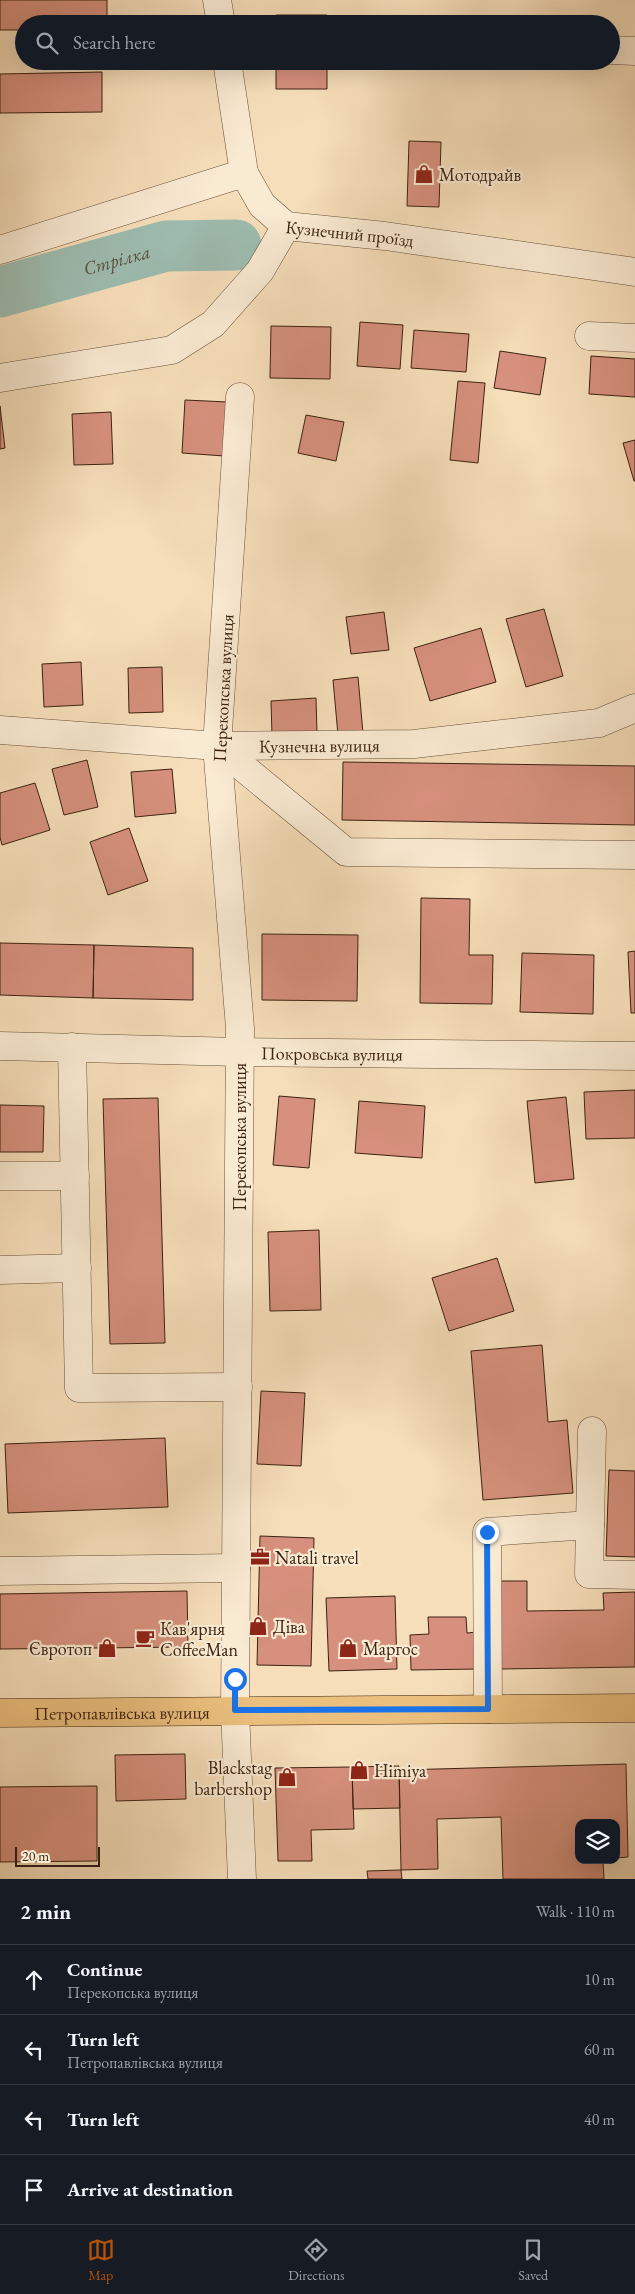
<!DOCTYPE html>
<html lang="en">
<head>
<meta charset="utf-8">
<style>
  :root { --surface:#171b24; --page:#242831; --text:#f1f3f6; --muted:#9ea1a6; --line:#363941; --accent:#b45309 }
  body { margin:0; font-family:"EB Garamond",serif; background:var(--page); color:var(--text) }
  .controls { position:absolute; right:15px; bottom:15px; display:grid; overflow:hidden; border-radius:10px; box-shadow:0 5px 20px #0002 }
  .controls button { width:45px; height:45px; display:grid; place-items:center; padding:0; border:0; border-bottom:1px solid var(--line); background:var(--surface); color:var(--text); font:25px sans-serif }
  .scale { position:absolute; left:15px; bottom:12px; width:85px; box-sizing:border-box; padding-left:5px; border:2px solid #3c2210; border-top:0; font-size:14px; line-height:18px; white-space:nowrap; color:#3c2210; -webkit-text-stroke:4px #f9ead2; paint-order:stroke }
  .stop { position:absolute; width:15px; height:15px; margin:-11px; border:4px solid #1a73e8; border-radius:50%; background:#fff }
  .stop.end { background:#1a73e8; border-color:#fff; box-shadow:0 1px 5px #0008 }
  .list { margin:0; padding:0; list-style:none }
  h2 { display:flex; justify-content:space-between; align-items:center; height:65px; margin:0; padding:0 20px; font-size:21px }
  h2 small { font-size:16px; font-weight:400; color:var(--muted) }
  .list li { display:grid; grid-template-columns:32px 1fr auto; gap:15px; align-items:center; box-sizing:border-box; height:70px; padding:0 20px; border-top:1px solid var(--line) }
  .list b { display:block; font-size:19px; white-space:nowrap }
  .list p { margin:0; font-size:16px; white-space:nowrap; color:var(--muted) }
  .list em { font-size:16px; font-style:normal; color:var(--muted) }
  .icon { flex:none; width:28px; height:28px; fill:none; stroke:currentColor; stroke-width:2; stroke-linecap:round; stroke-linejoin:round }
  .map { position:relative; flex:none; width:635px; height:1879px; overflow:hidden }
  .search { position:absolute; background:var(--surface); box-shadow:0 5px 20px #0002; left:15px; right:15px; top:15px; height:55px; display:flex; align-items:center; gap:12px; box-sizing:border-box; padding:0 18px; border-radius:28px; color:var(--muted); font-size:19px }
  .sheet { height:345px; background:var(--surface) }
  nav { display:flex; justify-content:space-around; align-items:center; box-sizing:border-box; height:70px; border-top:1px solid var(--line); background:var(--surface); font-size:14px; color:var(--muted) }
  nav a { display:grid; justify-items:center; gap:2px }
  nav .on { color:var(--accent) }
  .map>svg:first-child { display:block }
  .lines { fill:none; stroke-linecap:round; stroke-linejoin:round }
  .river { stroke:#9dbcb0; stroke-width:51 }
  .building { fill:#d6907d; stroke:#3c2210 }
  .minor-casing { stroke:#6a513a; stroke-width:29 }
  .major-casing { stroke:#3c2210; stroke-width:29 }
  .minor { stroke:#f9ead2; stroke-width:28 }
  .major { stroke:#ebbf7d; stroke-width:28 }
  .route { stroke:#1a73e8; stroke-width:6 }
  .labels { text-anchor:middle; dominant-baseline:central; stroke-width:4.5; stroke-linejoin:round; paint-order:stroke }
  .poi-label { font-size:18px; fill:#3c2210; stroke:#f9ead2; text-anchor:start }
  .street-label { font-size:18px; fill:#3c2210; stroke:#f9ead2 }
  .water-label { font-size:19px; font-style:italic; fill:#595040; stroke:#f9ead2 }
</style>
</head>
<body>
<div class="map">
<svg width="635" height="1879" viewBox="0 0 635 1879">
  <rect width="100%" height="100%" fill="#f6deba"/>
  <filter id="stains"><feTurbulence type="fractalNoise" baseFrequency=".004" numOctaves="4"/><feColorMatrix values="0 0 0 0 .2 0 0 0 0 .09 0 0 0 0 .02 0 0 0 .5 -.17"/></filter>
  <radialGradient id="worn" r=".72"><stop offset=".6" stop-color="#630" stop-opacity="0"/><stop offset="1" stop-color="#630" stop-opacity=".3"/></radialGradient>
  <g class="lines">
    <!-- river -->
    <path class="river" id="s1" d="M0,292L166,246L236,245"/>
  </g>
  <!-- building -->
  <path class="building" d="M0,0H107V24H24V30H0Z
    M276,15H327V24H276Z
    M276,61H327V89H276Z
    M102,72V112L0,113V74Z
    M409,141L441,142L439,207L407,206Z
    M360,322L403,325L400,369L357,366Z
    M271,326L331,327L330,379L270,378Z
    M414,330L469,334L466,372L411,368Z
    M500,351L546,358L540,395L494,388Z
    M591,356L635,359V397L589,394Z
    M458,381L485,383L478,463L450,460Z
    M185,400L228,402L224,456L182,453Z
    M0,406L5,448L0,449Z
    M111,412L113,464L74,465L72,414Z
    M306,415L344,422L336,461L298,453Z
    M635,440V481H634L623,443Z
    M544,609L563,676L526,687L506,619Z
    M384,612L389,650L351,654L346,617Z
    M481,628L496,682L430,701L414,648Z
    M81,662L83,705L44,707L42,664Z
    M162,667L163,712L129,713L128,668Z
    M358,677L363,733L338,735L333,680Z
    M316,698L317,733L272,735L271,701Z
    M87,760L98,807L64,815L52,769Z
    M343,762L635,766V825L342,820Z
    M172,769L176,813L135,817L131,772Z
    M35,783L50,830L2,845L0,837V793Z
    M129,828L148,881L108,895L90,842Z
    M421,898L470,899L469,955H493L492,1004L420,1003Z
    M262,934L358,935L357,1001L262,1000Z
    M0,943L94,945L93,998L0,995Z
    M94,945L193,948V1000L93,998Z
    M635,951V1013H631L628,952Z
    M522,953L594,955L593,1014L520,1012Z
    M635,1090V1138L586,1139L584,1092Z
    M279,1096L315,1099L309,1168L273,1165Z
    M566,1097L574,1179L535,1183L527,1101Z
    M158,1098L165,1343L110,1344L103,1099Z
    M359,1101L425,1106L422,1158L355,1153Z
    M0,1105L44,1106L43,1152H0Z
    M319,1230L321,1310L270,1311L268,1232Z
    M497,1258L514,1311L449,1331L432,1278Z
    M542,1345L548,1422L567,1420L573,1493L483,1500L471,1351Z
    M261,1391L305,1393L301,1466L257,1464Z
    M165,1438L168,1507L8,1513L5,1444Z
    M609,1470L635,1471V1557L606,1556Z
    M260,1536L314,1538L311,1666L257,1665Z
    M500,1581H527V1611L604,1610L603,1593L635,1592V1667L501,1669Z
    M187,1591L188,1647L0,1649V1594Z
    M395,1596L397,1669L329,1671L326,1598Z
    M428,1617H466L467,1633L477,1632L479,1669L411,1670L410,1635L429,1634Z
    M185,1754L186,1799L116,1801L115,1755Z
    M626,1764L628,1857L616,1858V1823H579V1860H603L604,1879H503L501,1817L437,1819L438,1869L401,1870L399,1770Z
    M399,1766L400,1808L353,1809L352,1767Z
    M352,1767L354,1829L311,1830L312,1861H278L275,1768Z
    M97,1786V1861L0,1862V1787Z
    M401,1870L402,1879H368L367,1871Z"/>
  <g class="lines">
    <!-- minor casing -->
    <g class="minor-casing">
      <g id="minor">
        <path d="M217,0L221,24"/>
        <path d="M611,50L635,51"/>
        <path d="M227,61L244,173"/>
        <path id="s2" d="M286,226L385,236L635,272"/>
        <path d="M0,250L244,173L262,205L286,226"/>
        <path d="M589,336L635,338"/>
        <path d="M0,378L172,350L213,324L260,271L286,226"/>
        <path d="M240,397L217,746L240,1028L235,1710L242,1879"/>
        <path id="s3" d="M0,730L217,746L414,744L599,723L635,708"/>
        <path d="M217,746L346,852L635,855"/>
        <path id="s4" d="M0,1046L240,1052L635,1056"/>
        <path d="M72,1047L79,1388L238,1387"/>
        <path d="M0,1176H75"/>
        <path d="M0,1270L77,1268"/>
        <path d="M590,1525L589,1574L635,1575"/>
        <path d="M0,1571L236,1568"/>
        <path d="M488,1709L487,1532L590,1525L592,1431"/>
      </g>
    </g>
    <!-- major casing -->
    <g class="major-casing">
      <g id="major">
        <path id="s5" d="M0,1713L635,1708"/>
      </g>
    </g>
    <!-- minor -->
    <use href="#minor" class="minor"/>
    <!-- major -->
    <use href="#major" class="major"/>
  </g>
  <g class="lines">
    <!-- route -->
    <path class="route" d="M235,1679V1710L488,1709L487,1532"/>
  </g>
  <!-- icons -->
  <defs>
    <g id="shop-bare" transform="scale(1.5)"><path d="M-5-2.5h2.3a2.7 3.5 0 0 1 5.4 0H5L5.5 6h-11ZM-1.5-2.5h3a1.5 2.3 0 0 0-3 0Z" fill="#8f2418" stroke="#f9ead2" stroke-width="2.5" paint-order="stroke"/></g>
    <g id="office-bare" transform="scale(1.5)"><path d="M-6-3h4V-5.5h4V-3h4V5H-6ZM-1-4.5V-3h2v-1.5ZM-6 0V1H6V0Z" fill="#8f2418" stroke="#f9ead2" stroke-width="2.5" paint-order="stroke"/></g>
    <g id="cafe-bare" transform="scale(1.5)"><path d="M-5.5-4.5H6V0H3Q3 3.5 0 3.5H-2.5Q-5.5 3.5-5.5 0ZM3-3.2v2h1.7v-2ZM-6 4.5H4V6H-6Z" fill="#8f2418" stroke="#f9ead2" stroke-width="2.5" paint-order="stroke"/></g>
  </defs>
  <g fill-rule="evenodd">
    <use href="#shop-bare" x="424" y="174"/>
    <use href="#office-bare" x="260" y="1557"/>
    <use href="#shop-bare" x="258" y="1626"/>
    <use href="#cafe-bare" x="145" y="1638"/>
    <use href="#shop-bare" x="107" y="1648"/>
    <use href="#shop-bare" x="348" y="1648"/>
    <use href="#shop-bare" x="359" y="1770"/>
    <use href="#shop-bare" x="287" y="1777"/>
  </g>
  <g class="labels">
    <!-- poi labels -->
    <g class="poi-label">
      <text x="439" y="174">Мотодрайв</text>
      <text x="275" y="1557">Natali travel</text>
      <text x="273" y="1626">Діва</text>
      <text x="160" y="1628">Кав'ярня<tspan x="160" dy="21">CoffeeMan</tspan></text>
      <text x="92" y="1648" text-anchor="end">Євротоп</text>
      <text x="363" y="1648">Маргос</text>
      <text x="272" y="1767" text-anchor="end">Blackstag<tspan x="272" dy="21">barbershop</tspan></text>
      <text x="374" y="1770">Himiya</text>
    </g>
    <!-- street labels -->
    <g class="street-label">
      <text stroke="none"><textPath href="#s2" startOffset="64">Кузнечний проїзд</textPath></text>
      <text transform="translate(223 688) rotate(-87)">Перекопська вулиця</text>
      <text stroke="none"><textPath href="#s3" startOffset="320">Кузнечна вулиця</textPath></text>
      <text stroke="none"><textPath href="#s4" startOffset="332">Покровська вулиця</textPath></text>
      <text transform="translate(239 1137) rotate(-90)">Перекопська вулиця</text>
      <text stroke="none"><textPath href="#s5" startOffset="122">Петропавлівська вулиця</textPath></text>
    </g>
    <!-- water labels -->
    <g class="water-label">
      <text stroke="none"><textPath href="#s1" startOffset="121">Стрілка</textPath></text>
    </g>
  </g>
  <rect width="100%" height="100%" filter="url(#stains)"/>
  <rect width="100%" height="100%" fill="url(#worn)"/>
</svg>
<div class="controls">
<button><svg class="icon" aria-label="layers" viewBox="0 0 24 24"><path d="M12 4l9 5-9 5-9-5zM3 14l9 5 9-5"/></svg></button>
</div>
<div class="scale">20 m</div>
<div class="stop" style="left:235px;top:1679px"></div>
<div class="stop end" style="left:487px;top:1532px"></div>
<div class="search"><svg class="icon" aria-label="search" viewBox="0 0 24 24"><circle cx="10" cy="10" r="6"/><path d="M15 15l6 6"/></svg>Search here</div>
</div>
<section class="sheet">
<h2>2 min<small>Walk · 110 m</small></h2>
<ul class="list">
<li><svg class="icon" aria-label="ahead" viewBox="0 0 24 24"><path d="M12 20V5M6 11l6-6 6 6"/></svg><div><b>Continue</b><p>Перекопська вулиця</p></div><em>10 m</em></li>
<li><svg class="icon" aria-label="left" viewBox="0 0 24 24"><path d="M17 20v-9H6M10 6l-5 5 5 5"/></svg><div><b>Turn left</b><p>Петропавлівська вулиця</p></div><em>60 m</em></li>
<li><svg class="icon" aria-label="left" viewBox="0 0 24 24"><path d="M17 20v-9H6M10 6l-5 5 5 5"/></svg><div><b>Turn left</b></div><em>40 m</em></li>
<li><svg class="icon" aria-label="arrive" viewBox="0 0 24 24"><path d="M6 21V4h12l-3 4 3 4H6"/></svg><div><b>Arrive at destination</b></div></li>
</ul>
</section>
<nav>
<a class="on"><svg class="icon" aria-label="map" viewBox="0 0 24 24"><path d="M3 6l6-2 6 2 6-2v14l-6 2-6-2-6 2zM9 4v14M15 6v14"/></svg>Map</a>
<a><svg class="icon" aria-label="directions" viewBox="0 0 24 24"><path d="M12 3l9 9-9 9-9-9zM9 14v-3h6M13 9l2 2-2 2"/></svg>Directions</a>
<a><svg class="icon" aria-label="saved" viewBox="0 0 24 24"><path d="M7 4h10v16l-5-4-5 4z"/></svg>Saved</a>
</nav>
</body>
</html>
